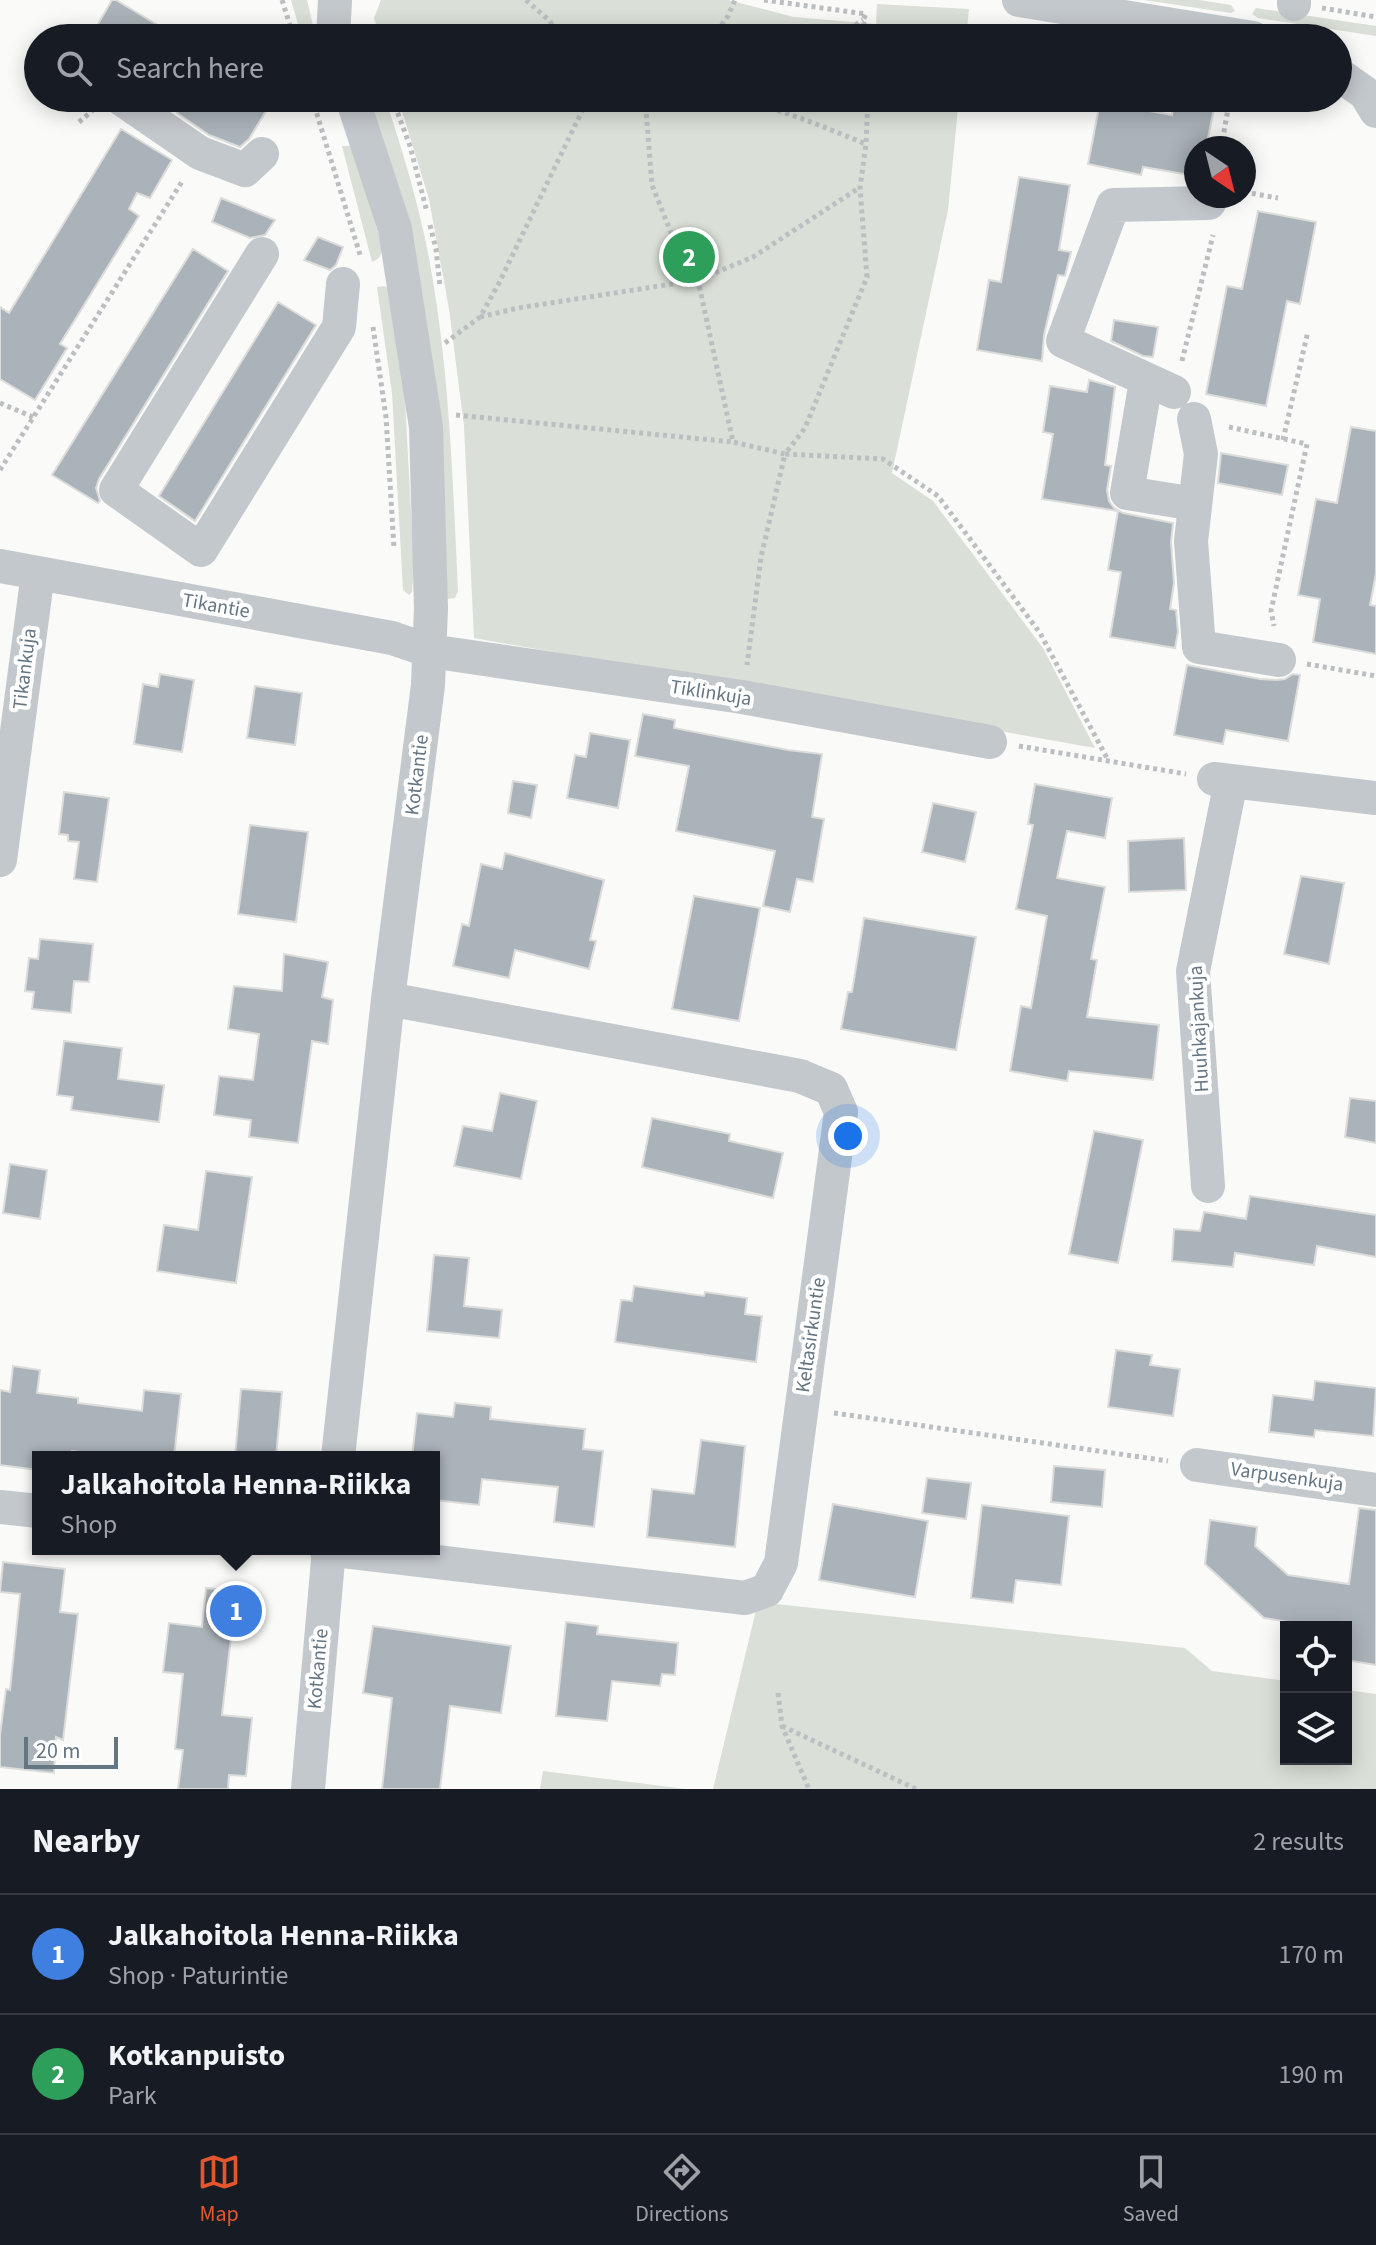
<!DOCTYPE html>
<html lang="en">
<head>
<meta charset="utf-8">
<style>
  :root { --surface:#171b24; --page:#242831; --text:#f1f3f6; --muted:#9ea1a6; --line:#363941; --accent:#e4572e }
  body { margin:0; font-family:"Source Sans 3",sans-serif; background:var(--page); color:var(--text) }
  .controls { position:absolute; right:24px; bottom:24px; display:grid; overflow:hidden; border-radius:0px; box-shadow:0 4px 20px #0003 }
  .controls button { width:72px; height:72px; display:grid; place-items:center; padding:0; border:0; border-bottom:2px solid var(--line); background:var(--surface); color:var(--text); font:40px sans-serif }
  .compass { position:absolute; left:1184px; top:136px; width:72px; height:72px; border-radius:50%; background:var(--surface); box-shadow:0 4px 20px #0003; rotate:145deg }
  .scale { position:absolute; left:24px; bottom:20px; width:94px; box-sizing:border-box; padding-left:8px; border:4px solid #657683; border-top:0; font-size:22px; line-height:28px; white-space:nowrap; color:#657683; -webkit-text-stroke:6px #fff; paint-order:stroke }
  .you { position:absolute; left:848px; top:1136px; width:28px; height:28px; margin:-20px; border:6px solid #fff; border-radius:50%; background:#1a73e8; box-shadow:0 0 0 12px #1a73e833 }
  .badge { display:grid; place-items:center; width:52px; height:52px; border-radius:50%; background:var(--accent); color:#fff; font-size:26px; font-weight:700 }
  .pin { position:absolute; translate:-50% -50%; border:4px solid #fff; box-shadow:0 2px 8px #0006 }
  .popup { position:absolute; left:32px; top:1451px; width:408px; height:104px; box-sizing:border-box; display:grid; place-content:center; border-radius:0px; background:var(--surface); filter:drop-shadow(0 2px 6px #0005); font-size:26px; white-space:nowrap; color:var(--muted) }
  .popup b { font-size:30px; color:var(--text) }
  .popup::after { content:''; position:absolute; left:50%; top:100%; margin-left:-16px; border:16px solid transparent; border-top-color:var(--surface) }
  .list { margin:0; padding:0; list-style:none }
  h2 { display:flex; justify-content:space-between; align-items:center; height:104px; margin:0; padding:0 32px; font-size:34px }
  h2 small { font-size:26px; font-weight:400; color:var(--muted) }
  .list li { display:grid; grid-template-columns:52px 1fr auto; gap:24px; align-items:center; box-sizing:border-box; height:120px; padding:0 32px; border-top:2px solid var(--line) }
  .list b { display:block; font-size:30px; white-space:nowrap }
  .list p { margin:0; font-size:26px; white-space:nowrap; color:var(--muted) }
  .list em { font-size:26px; font-style:normal; color:var(--muted) }
  .icon { flex:none; width:44px; height:44px; fill:none; stroke:currentColor; stroke-width:2; stroke-linecap:round; stroke-linejoin:round }
  .map { position:relative; flex:none; width:1376px; height:1789px; overflow:hidden }
  .search { position:absolute; background:var(--surface); box-shadow:0 4px 20px #0003; left:24px; right:24px; top:24px; height:88px; display:flex; align-items:center; gap:20px; box-sizing:border-box; padding:0 28px; border-radius:44px; color:var(--muted); font-size:30px }
  .sheet { height:344px; background:var(--surface) }
  nav { display:flex; justify-content:space-around; align-items:center; box-sizing:border-box; height:112px; border-top:2px solid var(--line); background:var(--surface); font-size:22px; color:var(--muted) }
  nav a { display:grid; justify-items:center; gap:4px }
  nav .on { color:var(--accent) }
  .map>svg:first-child { display:block }
  .green { fill:#dadfd7 }
  .building { fill:#aab3b9; stroke:#dcdcda; stroke-width:2 }
  .lines { fill:none; stroke-linecap:round; stroke-linejoin:round }
  .path { stroke:#bbbfc2; stroke-width:5; stroke-dasharray:4 4; stroke-linecap:butt }
  .minor { stroke:#c3c8cc; stroke-width:34 }
  .labels { text-anchor:middle; dominant-baseline:central; stroke-width:8; stroke-linejoin:round; paint-order:stroke }
  .street-label { font-size:20px; fill:#657683; stroke:#fff }
</style>
</head>
<body>
<div class="map">
<svg width="1376" height="1789" viewBox="0 0 1376 1789">
  <rect width="100%" height="100%" fill="#fafaf8"/>
  <!-- green -->
  <path class="green" d="M291,0H307L316,38H302Z
    M381,0H728L794,17L876,24L877,4L969,9L966,38H380L374,18Z
    M1144,0H1199L1231,5L1235,11L1231,13Z
    M1256,8L1376,26V36L1258,18L1252,14Z
    M368,98H385C405,158 423,218 433,281C450,383 453,488 458,591L455,598L447,599Z
    M398,98H959L948,210L892,473L933,501L1043,648L1095,748L474,638L464,426L449,309L429,199Z
    M342,146H352L383,249L379,258L372,262Z
    M385,286L391,291L405,400L414,568L412,592L409,595L403,590L392,393L377,287Z
    M758,1602L1185,1648L1212,1671L1286,1681V1759H1346V1690L1376,1694V1789H713Z
    M543,1771L686,1789H540Z"/>
  <!-- building -->
  <path class="building" d="M112,0H116L179,38H90Z
    M186,98H255L269,106L249,139L240,147L209,135L177,113Z
    M1174,101L1214,108L1206,148H1196V176L1143,167L1141,175L1088,164L1100,102L1172,115Z
    M121,129L172,160L150,198L137,193L129,209L139,216L60,344L67,348L35,400L0,379V307L9,313Z
    M1019,177L1070,185L1059,250L1071,252L1065,276L1058,275L1044,335L1042,361L977,350L989,280L1001,282Z
    M221,198L275,220L265,235L250,238L212,222Z
    M1258,211L1316,222L1300,304L1287,301L1266,406L1206,394L1227,286L1242,289Z
    M318,237L343,247L336,265L330,270L304,260Z
    M193,249L228,271L99,479L96,488L100,501L98,503L52,475Z
    M278,302L316,325L195,521L159,496Z
    M1114,320L1158,327L1153,357L1143,356L1111,341Z
    M1089,380L1115,387L1105,465L1111,466L1107,490L1109,501L1114,508L1123,513L1173,523L1171,542L1174,583L1170,609L1176,610L1178,632L1175,648L1110,637L1121,572L1108,570L1118,511L1042,499L1053,434L1043,432L1050,386L1087,392Z
    M1351,427L1376,431V573L1370,605L1376,606V654L1313,642L1320,599L1298,595L1316,499L1337,503Z
    M1221,453L1288,465L1282,495L1218,483Z
    M1187,665L1260,679L1277,680L1285,679L1293,674L1300,675L1288,741L1226,730L1223,744L1174,735Z
    M160,674L194,680L182,752L134,744L143,684L158,687Z
    M255,686L302,693L295,745L247,738Z
    M643,714L675,720L674,728L788,750L822,754L812,817L824,819L813,882L797,879L790,912L763,906L775,851L676,831L689,766L635,756Z
    M590,733L630,740L618,808L567,798L575,755L586,757Z
    M513,781L537,785L531,818L508,813Z
    M1035,784L1112,798L1105,838L1067,831L1057,878L1105,887L1091,959L1097,960L1087,1017L1159,1025L1153,1080L1069,1071L1067,1081L1010,1071L1021,1006L1031,1008L1047,916L1016,909L1033,825L1028,824Z
    M64,792L109,798L97,882L74,879L79,842L68,841V835L59,834Z
    M933,803L976,812L965,862L922,852Z
    M250,825L308,832L296,922L238,914Z
    M1184,838L1186,890L1129,892L1128,841Z
    M505,853L604,880L590,940L596,941L589,969L515,950L509,978L453,966L462,924L469,926L481,864L502,869Z
    M1301,876L1344,883L1329,964L1284,954Z
    M694,896L760,908L739,1021L672,1009Z
    M864,918L976,937L956,1050L841,1029L848,992H852Z
    M40,939L93,944L89,982L74,981L71,1013L32,1009L34,992L25,991L29,958L38,959Z
    M284,954L328,962L322,997L333,1000L328,1044L312,1041L298,1143L249,1137L251,1120L214,1115L219,1076L253,1080L259,1034L228,1029L234,986L282,991Z
    M64,1041L122,1048L118,1079L164,1085L159,1122L71,1110L73,1097L57,1095Z
    M500,1093L537,1101L521,1179L454,1166L463,1126L492,1131Z
    M1350,1098L1376,1101V1143L1345,1137Z
    M652,1118L730,1134L729,1141L783,1153L773,1198L642,1167Z
    M1094,1131L1143,1140L1118,1263L1069,1254Z
    M10,1164L47,1170L40,1219L3,1213Z
    M206,1171L252,1177L236,1283L157,1271L164,1225L198,1230Z
    M1250,1196L1376,1215V1257L1317,1246L1314,1265L1235,1253L1233,1267L1172,1261L1174,1229L1200,1231L1204,1212L1246,1219Z
    M434,1255L469,1258L464,1306L502,1310L499,1338L427,1331Z
    M634,1286L704,1296L705,1292L747,1298L745,1314L762,1316L756,1362L615,1342L621,1300L632,1301Z
    M1116,1350L1152,1355L1150,1365L1180,1369L1173,1416L1108,1407Z
    M13,1366L40,1370L37,1393L78,1398V1403L142,1411L144,1390L181,1394L174,1457H123L72,1451V1457H38V1470L0,1465V1390L10,1392Z
    M1315,1381L1376,1388L1373,1436L1315,1430L1314,1437L1269,1432L1273,1395L1313,1400Z
    M241,1389L282,1392L276,1457H235Z
    M455,1403L491,1407L490,1419L585,1429L583,1449L603,1451L594,1527L554,1522L558,1487L482,1479L479,1505L434,1500V1457H412L417,1413L453,1417Z
    M701,1440L745,1446L735,1547L647,1537L652,1489L694,1494Z
    M1054,1466L1105,1470L1102,1507L1051,1502Z
    M927,1478L971,1483L966,1519L922,1513Z
    M833,1504L928,1521L915,1597L819,1580Z
    M982,1505L1069,1516L1061,1585L1016,1580L1013,1603L971,1598Z
    M1359,1508L1376,1510V1665L1346,1660V1627H1320L1264,1618L1205,1564L1210,1520L1257,1527L1255,1546L1288,1575L1349,1584Z
    M3,1562L65,1569L60,1612L78,1614L63,1740L56,1737L54,1773L0,1767V1735L6,1689L10,1690L20,1594L0,1592Z
    M206,1588L251,1593L247,1630L232,1629L222,1715L252,1718L246,1776L229,1775L228,1789H178L183,1750L175,1749L183,1674L163,1672L169,1623L202,1627Z
    M566,1622L598,1626L597,1634L678,1643L675,1675L662,1674L660,1686L612,1681L607,1721L556,1716Z
    M373,1626L511,1646L501,1713L450,1706L440,1789H382L392,1698L363,1693Z"/>
  <g class="lines">
    <!-- path -->
    <path class="path" d="M282,0L294,38
      M526,0L550,21L559,38
      M764,0L866,14L863,20L867,38
      M1322,8L1376,17
      M712,38L728,16L735,0
      M835,38L863,20
      M312,98L361,258
      M392,98L410,146L427,212
      M645,98L652,185L678,250L698,280L733,442L785,454L761,557L747,665
      M715,98C768,102 818,125 866,144
      M868,98L866,144L860,188L867,277L805,428L785,454L883,459L938,496L1040,633L1108,760
      M582,111L596,98
      M79,122L93,110
      M1221,148L1230,98
      M1244,192L1278,198
      M430,225L436,249L440,286
      M480,317L518,308L698,280L753,257L859,188
      M373,327L386,417L394,548
      M445,343L480,317L499,283L582,111L580,98
      M1182,361L1213,235
      M0,403L33,417
      M456,415L733,442
      M1229,427L1307,444L1271,611L1274,626
      M1283,440L1308,331
      M0,470L183,180
      M1307,664L1376,676
      M1019,746L1186,774
      M834,1413L1168,1461
      M778,1693L782,1726L809,1789
      M782,1726L916,1789"/>
    <!-- minor -->
    <path class="minor" d="M1019,0L1253,38
      M1294,4V0
      M333,38L335,0
      M1338,74L1365,93L1376,111
      M120,98L200,153L245,170L262,154
      M262,254L116,490L201,550L339,327L343,284
      M1146,381L1127,493L1195,504
      M1174,392L1063,341L1113,205L1209,203
      M1194,419L1201,454L1191,541L1199,647L1279,660
      M0,566L392,638L430,651L742,697L990,742
      M1214,779L1376,798
      M0,860L38,573
      M1208,1186L1193,971L1231,781
      M338,1457L388,999L428,685L431,608L426,427L395,229L352,98
      M1197,1465L1376,1490
      M0,1507L38,1511
      M326,1549L745,1598L767,1590L781,1563L841,1112L831,1089L800,1076L388,999
      M308,1789L329,1549"/>
  </g>
  <g class="labels">
    <!-- street labels -->
    <g class="street-label">
      <text transform="translate(216 606) rotate(10)">Tikantie</text>
      <text transform="translate(25 669) rotate(-83)">Tikankuja</text>
      <text transform="translate(711 693) rotate(9)">Tiklinkuja</text>
      <text transform="translate(417 775) rotate(-83)">Kotkantie</text>
      <text transform="translate(1199 1029) rotate(-93)">Huuhkajankuja</text>
      <text transform="translate(811 1335) rotate(-82)">Keltasirkuntie</text>
      <text transform="translate(1287 1477) rotate(8)">Varpusenkuja</text>
      <text transform="translate(318 1669) rotate(-85)">Kotkantie</text>
    </g>
  </g>
</svg>
<div class="controls">
<button><svg class="icon" aria-label="locate" viewBox="0 0 24 24"><circle cx="12" cy="12" r="6"/><path d="M12 2v4M12 18v4M2 12h4M18 12h4"/></svg></button>
<button><svg class="icon" aria-label="layers" viewBox="0 0 24 24"><path d="M12 4l9 5-9 5-9-5zM3 14l9 5 9-5"/></svg></button>
</div>
<svg class="compass" viewBox="-18 -18 36 36"><path d="M0-13l5 13h-10z" fill="#e53935"/><path d="M0 13l5-13h-10z" fill="#9ea1a6"/></svg>
<div class="scale">20 m</div>
<div class="you"></div>
<div class="pin badge" style="left:236px;top:1611px;background:#3f7fe0">1</div>
<div class="popup"><b>Jalkahoitola Henna-Riikka</b>Shop</div>
<div class="pin badge" style="left:689px;top:257px;background:#2e9e5b">2</div>
<div class="search"><svg class="icon" aria-label="search" viewBox="0 0 24 24"><circle cx="10" cy="10" r="6"/><path d="M15 15l6 6"/></svg>Search here</div>
</div>
<section class="sheet">
<h2>Nearby<small>2 results</small></h2>
<ul class="list">
<li><span class="badge" style="background:#3f7fe0">1</span><div><b>Jalkahoitola Henna-Riikka</b><p>Shop · Paturintie</p></div><em>170 m</em></li>
<li><span class="badge" style="background:#2e9e5b">2</span><div><b>Kotkanpuisto</b><p>Park</p></div><em>190 m</em></li>
</ul>
</section>
<nav>
<a class="on"><svg class="icon" aria-label="map" viewBox="0 0 24 24"><path d="M3 6l6-2 6 2 6-2v14l-6 2-6-2-6 2zM9 4v14M15 6v14"/></svg>Map</a>
<a><svg class="icon" aria-label="directions" viewBox="0 0 24 24"><path d="M12 3l9 9-9 9-9-9zM9 14v-3h6M13 9l2 2-2 2"/></svg>Directions</a>
<a><svg class="icon" aria-label="saved" viewBox="0 0 24 24"><path d="M7 4h10v16l-5-4-5 4z"/></svg>Saved</a>
</nav>
</body>
</html>
